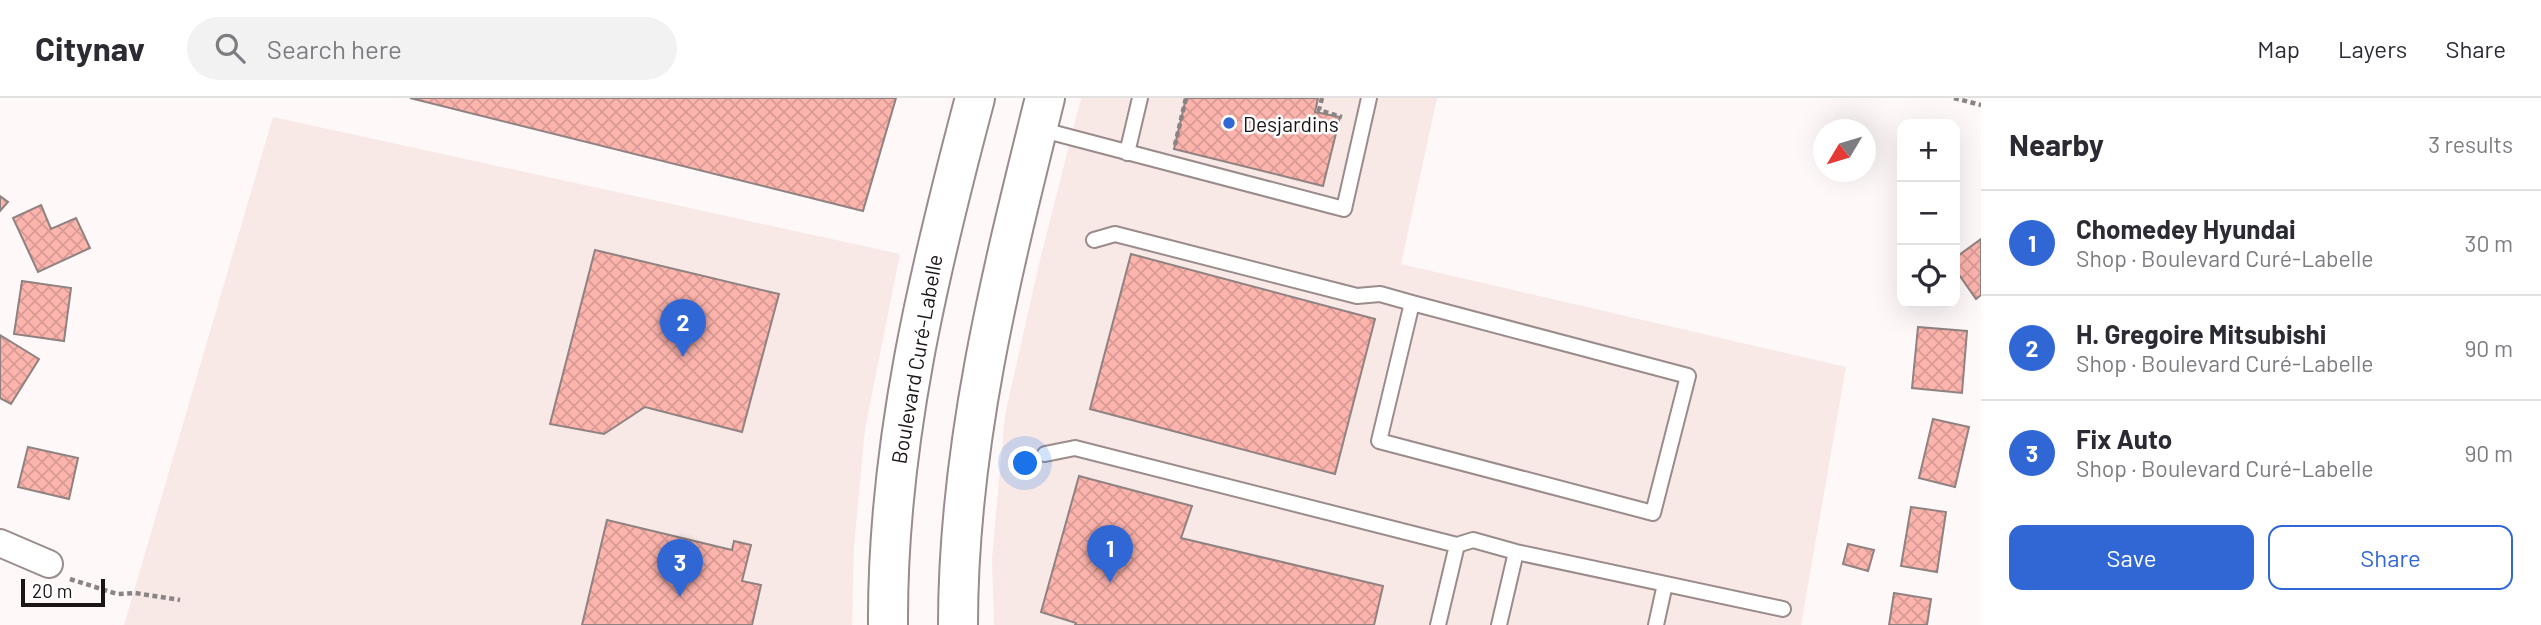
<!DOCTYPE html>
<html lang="en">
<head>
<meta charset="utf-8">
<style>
  :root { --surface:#fff; --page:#f2f2f3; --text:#2b2b33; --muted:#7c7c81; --line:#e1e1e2; --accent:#3167d5 }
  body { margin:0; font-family:Barlow,sans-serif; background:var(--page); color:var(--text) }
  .controls { position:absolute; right:21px; top:21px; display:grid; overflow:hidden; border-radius:14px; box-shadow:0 7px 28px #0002 }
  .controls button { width:63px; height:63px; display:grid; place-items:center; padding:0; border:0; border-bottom:2px solid var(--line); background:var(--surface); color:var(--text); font:35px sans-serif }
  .compass { position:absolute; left:1813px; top:21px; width:63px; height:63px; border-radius:50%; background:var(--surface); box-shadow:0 7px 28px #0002; rotate:232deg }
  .scale { position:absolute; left:21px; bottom:18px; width:84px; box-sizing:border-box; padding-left:7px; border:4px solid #1b1615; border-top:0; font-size:19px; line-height:24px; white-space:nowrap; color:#1b1615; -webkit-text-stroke:5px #fff; paint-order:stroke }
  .you { position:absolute; left:1026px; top:366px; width:24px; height:24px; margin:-18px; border:5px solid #fff; border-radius:50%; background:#1a73e8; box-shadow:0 0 0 10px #1a73e833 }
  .badge { display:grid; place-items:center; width:46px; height:46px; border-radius:50%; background:var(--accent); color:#fff; font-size:23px; font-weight:700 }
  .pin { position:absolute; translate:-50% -58px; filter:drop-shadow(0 2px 4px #0008) }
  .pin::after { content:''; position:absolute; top:37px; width:24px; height:21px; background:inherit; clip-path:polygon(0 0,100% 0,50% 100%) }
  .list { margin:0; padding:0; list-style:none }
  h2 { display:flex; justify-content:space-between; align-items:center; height:91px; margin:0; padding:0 28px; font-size:30px }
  h2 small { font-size:23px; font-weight:400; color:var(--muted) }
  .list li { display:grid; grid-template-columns:46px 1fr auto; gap:21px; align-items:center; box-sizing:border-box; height:105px; padding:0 28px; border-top:2px solid var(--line) }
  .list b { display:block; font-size:26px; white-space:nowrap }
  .list p { margin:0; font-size:23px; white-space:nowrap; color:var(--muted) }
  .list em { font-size:23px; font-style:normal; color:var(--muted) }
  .actions { display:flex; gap:14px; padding:21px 28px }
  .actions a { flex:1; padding:16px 0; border:2px solid var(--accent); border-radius:14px; text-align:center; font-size:24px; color:var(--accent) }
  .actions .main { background:var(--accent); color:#fff }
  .icon { flex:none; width:38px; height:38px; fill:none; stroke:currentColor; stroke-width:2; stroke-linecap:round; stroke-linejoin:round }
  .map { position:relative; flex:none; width:1981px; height:527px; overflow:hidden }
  header { display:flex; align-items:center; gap:42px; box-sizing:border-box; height:98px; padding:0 35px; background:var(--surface); border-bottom:2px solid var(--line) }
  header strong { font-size:33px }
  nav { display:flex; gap:38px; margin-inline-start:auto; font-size:24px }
  .search { width:490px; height:63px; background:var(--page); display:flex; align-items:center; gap:18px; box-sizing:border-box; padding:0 24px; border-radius:38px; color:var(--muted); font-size:26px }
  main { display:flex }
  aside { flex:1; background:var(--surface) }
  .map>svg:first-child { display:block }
  .built { fill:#f8e9e7 }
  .building { fill:url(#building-cross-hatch); stroke:#8f8280; stroke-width:2 }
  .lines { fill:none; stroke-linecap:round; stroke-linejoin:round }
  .lane-casing { stroke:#998c8a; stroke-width:18 }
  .street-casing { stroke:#998c8a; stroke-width:30 }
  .primary-casing { stroke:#998c8a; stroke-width:42 }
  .path { stroke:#8a8584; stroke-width:4.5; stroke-dasharray:5 3.5; stroke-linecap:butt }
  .lane { stroke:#fff; stroke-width:14 }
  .street { stroke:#fff; stroke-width:26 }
  .primary { stroke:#fff; stroke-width:38 }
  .poi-dot { fill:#3167d5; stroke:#fff; stroke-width:2.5 }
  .labels { text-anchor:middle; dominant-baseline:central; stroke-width:5; stroke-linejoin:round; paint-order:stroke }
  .poi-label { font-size:21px; fill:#1b1615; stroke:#fff; text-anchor:start }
  .street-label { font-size:21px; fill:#1b1615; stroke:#fff }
</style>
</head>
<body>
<header>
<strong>Citynav</strong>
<div class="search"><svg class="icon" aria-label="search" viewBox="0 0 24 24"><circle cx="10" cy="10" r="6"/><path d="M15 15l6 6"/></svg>Search here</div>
<nav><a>Map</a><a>Layers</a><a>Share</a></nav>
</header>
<main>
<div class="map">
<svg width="1981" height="527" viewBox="0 0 1981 527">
  <defs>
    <pattern id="building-cross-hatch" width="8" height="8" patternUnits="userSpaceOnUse" patternTransform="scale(1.75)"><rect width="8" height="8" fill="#fdb4ad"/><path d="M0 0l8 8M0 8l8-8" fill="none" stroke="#d89a94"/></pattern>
  </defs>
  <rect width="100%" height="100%" fill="#fef8f8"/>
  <!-- built -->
  <path class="built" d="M1081,0H1437L1401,166L1846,269L1801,527H994L992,460L1005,317L1040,162Z
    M273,19L900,156L865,331L854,448L852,527H124Z"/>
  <!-- building -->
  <path class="building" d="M410,0H896L863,113Z
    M1186,0H1318L1315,14L1340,19L1323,88L1174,51Z
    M0,98L8,104L0,113Z
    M41,107L51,131L76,120L90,150L38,174L13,120Z
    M1981,141V197L1976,201L1955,171V160Z
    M595,152L779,196L742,334L645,309L604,336L550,326Z
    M1131,156L1375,221L1335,376L1090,311Z
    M22,183L71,190L64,243L14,236Z
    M1918,229L1967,233L1962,295L1912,290Z
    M0,237L39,261L11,306L0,300Z
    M1933,321L1969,329L1955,389L1919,380Z
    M28,349L78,360L69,401L18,389Z
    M1079,378L1192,408L1181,440L1383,488L1374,527H1075L1076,525L1041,514Z
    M1911,409L1946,414L1937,474L1901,468Z
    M607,422L732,452L734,443L751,447L742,483L761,487L752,527H582Z
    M1848,446L1874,452L1868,473L1843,466Z
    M1894,495L1931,501L1927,527H1889Z"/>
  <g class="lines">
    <!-- lane casing -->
    <g class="lane-casing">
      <path id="lane" d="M1039,31L1344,111L1369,0
        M1127,55L1140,0
        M1094,142L1115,136L1357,198L1380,196L1412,205L1379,343L1653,415L1688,278L1412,205
        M1045,356L1075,350L1457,447L1473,442L1516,454L1783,511
        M1438,527L1457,447
        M1499,527L1516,454
        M1656,527L1665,486"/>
    </g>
    <!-- street casing -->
    <g class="street-casing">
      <path id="street" d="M0,445L49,466"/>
    </g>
    <!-- primary casing -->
    <g class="primary-casing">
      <path id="primary" d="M888,527C887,347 929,173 975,0
        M958,527C958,347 1002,173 1045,0"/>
    </g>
    <!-- path -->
    <path class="path" d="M1322,0L1319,12L1342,19
      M1954,0L1981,7
      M1175,47L1186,0
      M70,481L117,496L135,495L180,502"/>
    <!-- lane -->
    <use href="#lane" class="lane"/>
    <!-- street -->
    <use href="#street" class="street"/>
    <!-- primary -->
    <use href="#primary" class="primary"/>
  </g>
  <!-- markers -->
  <circle class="poi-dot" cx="1229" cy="25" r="7"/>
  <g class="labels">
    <!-- poi labels -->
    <g class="poi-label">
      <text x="1243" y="25">Desjardins</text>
    </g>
    <!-- street labels -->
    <g class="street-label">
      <text transform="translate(916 261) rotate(-80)">Boulevard Curé-Labelle</text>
    </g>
  </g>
</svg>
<div class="controls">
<button>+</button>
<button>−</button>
<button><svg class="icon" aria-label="locate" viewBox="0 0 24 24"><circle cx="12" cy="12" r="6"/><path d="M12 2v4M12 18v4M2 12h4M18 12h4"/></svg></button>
</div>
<svg class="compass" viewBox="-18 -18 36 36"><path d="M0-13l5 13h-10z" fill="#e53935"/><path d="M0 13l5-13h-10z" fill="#7c7c81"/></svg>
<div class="scale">20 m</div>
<div class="you"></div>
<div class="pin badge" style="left:1110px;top:485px">1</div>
<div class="pin badge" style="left:683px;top:259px">2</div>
<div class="pin badge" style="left:680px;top:499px">3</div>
</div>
<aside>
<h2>Nearby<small>3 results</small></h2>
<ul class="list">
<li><span class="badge">1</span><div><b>Chomedey Hyundai</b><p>Shop · Boulevard Curé-Labelle</p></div><em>30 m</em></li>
<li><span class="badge">2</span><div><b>H. Gregoire Mitsubishi</b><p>Shop · Boulevard Curé-Labelle</p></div><em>90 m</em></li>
<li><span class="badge">3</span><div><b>Fix Auto</b><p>Shop · Boulevard Curé-Labelle</p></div><em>90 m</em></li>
</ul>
<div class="actions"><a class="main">Save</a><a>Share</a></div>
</aside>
</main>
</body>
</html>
